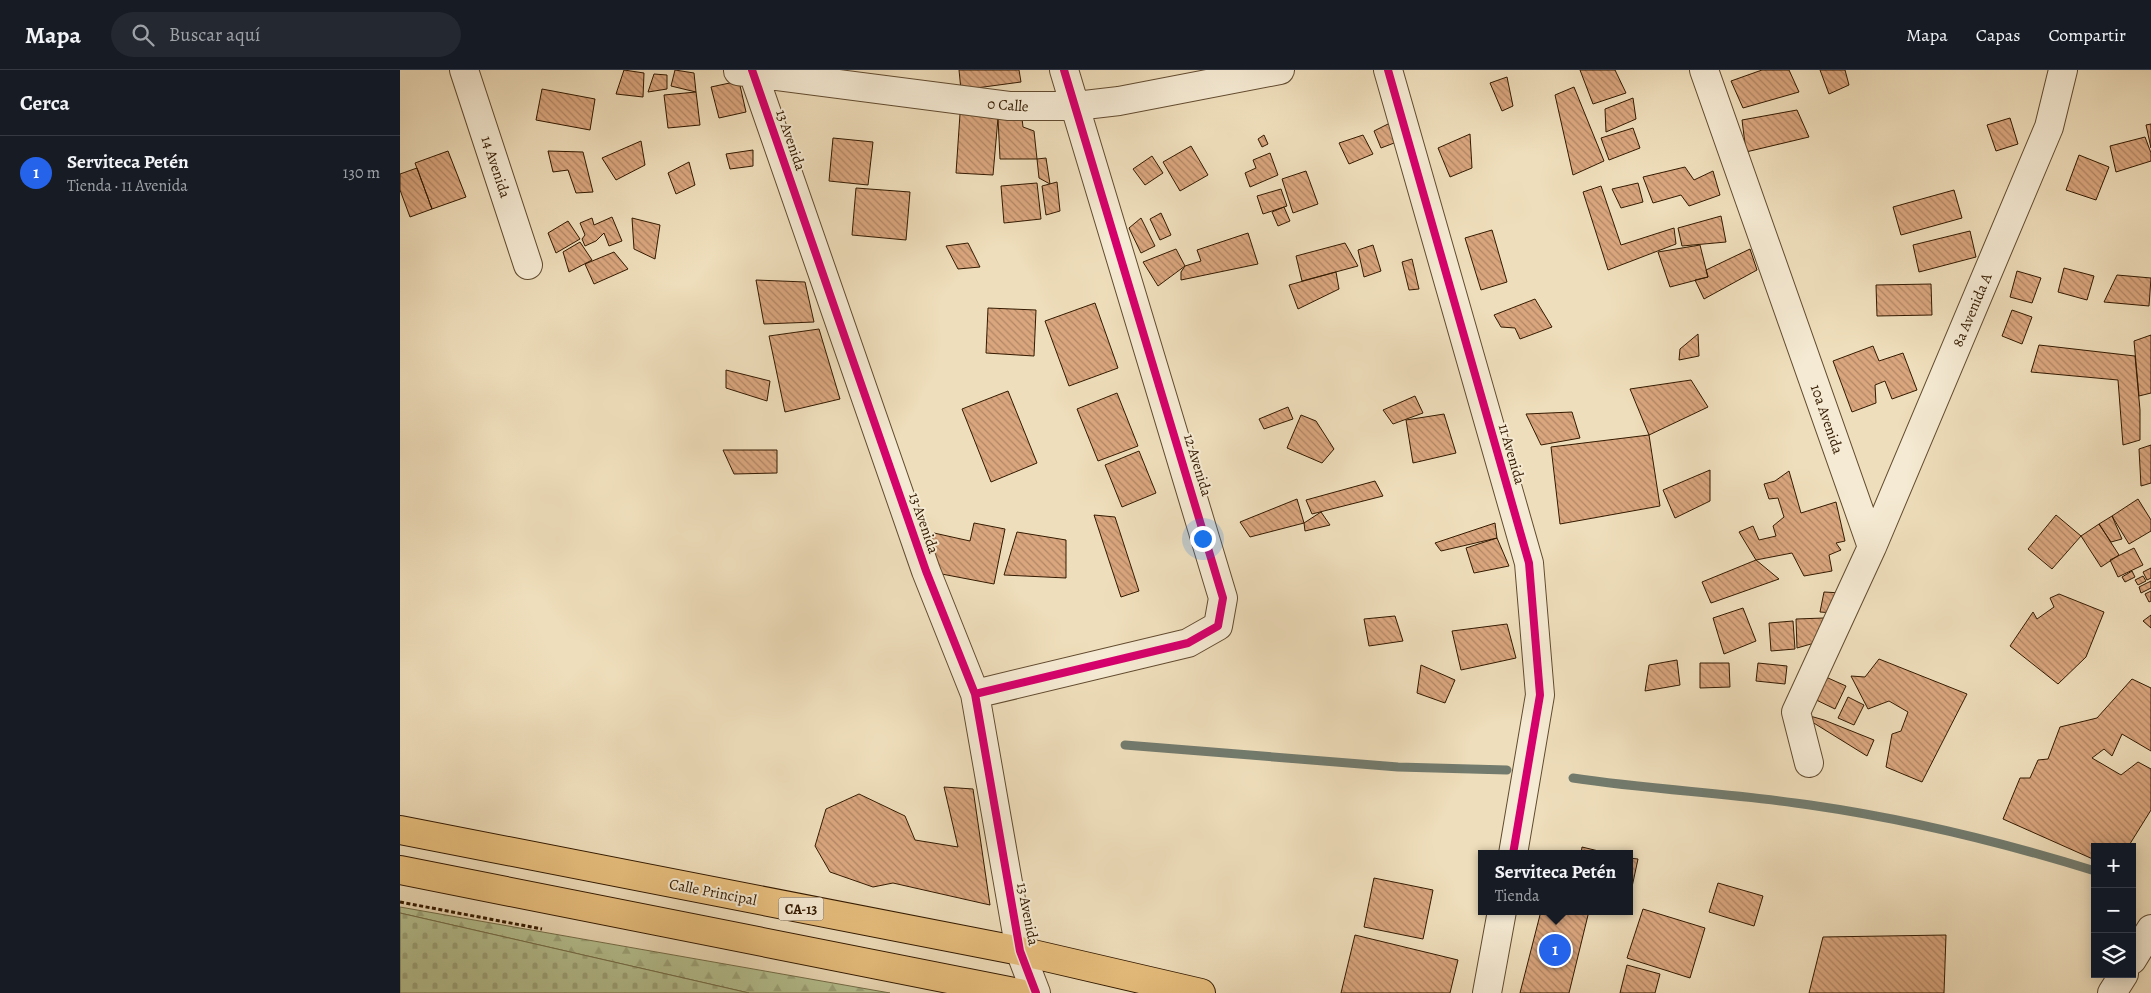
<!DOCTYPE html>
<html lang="es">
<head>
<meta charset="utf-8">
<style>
  :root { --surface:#171b24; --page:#242831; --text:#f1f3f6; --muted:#9ea1a6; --line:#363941; --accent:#2563eb }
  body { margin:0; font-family:Alegreya,serif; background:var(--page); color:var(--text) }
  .controls { position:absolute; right:15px; bottom:15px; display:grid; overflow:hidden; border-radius:0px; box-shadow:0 2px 12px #0003 }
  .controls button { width:45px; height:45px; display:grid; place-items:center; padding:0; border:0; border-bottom:1px solid var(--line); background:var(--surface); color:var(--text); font:25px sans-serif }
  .you { position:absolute; left:802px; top:468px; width:18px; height:18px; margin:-12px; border:4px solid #fff; border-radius:50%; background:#1a73e8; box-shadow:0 0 0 8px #1a73e833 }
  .badge { display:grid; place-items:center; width:32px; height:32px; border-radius:50%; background:var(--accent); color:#fff; font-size:16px; font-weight:700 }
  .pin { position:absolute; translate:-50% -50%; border:2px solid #fff; box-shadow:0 1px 5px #0006 }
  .popup { position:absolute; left:1078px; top:780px; width:155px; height:65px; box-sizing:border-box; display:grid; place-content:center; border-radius:0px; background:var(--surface); filter:drop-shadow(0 1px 4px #0005); font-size:16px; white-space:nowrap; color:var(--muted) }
  .popup b { font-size:19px; color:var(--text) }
  .popup::after { content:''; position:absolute; left:50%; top:100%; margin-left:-10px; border:10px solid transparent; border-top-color:var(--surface) }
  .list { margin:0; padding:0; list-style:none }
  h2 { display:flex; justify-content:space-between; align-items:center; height:65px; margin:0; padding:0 20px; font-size:21px }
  h2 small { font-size:16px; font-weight:400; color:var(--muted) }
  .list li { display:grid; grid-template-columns:32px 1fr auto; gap:15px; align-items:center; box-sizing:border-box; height:75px; padding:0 20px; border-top:1px solid var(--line) }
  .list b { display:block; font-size:19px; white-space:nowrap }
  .list p { margin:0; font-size:16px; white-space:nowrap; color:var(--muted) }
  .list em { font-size:16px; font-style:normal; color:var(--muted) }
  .icon { flex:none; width:28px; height:28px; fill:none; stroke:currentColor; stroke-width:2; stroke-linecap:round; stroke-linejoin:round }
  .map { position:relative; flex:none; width:1751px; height:923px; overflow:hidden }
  header { display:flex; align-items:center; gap:30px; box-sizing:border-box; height:70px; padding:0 25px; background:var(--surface); border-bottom:1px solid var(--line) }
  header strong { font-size:24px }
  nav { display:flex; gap:28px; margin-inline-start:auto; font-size:18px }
  .search { width:350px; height:45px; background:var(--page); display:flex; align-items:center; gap:12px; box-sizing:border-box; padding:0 18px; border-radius:28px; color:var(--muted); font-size:19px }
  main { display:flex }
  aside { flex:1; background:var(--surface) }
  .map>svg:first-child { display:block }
  .forest { fill:url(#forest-firs); stroke:#746e49 }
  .cemetery { fill:url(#cemetery-stones); stroke:#746e49 }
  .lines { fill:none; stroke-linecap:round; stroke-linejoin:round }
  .stream { stroke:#727b6e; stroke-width:9 }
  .building { fill:url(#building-back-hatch); stroke:#331a00 }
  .minor-casing { stroke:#624b2f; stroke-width:30 }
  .major-casing { stroke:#331a00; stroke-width:30 }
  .path { stroke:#331a00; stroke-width:3; stroke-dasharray:4 2.5; stroke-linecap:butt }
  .minor { stroke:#f5ead3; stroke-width:28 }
  .major { stroke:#e8bf7e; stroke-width:28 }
  .cycleway-casing { stroke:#f5ead3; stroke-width:11 }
  .cycleway { stroke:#d6006c; stroke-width:8 }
  .labels { text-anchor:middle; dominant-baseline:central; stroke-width:4; stroke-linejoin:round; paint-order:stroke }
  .shield { fill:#f5ead3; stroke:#6d583f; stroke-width:1 }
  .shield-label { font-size:14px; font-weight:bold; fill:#331a00 }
  .street-label { font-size:15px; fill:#331a00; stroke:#f5ead3 }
</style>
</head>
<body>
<header>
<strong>Mapa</strong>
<div class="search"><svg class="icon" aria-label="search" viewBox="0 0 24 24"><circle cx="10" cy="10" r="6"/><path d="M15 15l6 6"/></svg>Buscar aquí</div>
<nav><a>Mapa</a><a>Capas</a><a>Compartir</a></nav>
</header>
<main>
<aside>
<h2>Cerca<small></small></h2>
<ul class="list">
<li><span class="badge">1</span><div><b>Serviteca Petén</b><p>Tienda · 11 Avenida</p></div><em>130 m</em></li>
</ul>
</aside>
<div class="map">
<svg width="1751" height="923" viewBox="0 0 1751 923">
  <defs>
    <pattern id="forest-firs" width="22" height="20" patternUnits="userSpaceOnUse" patternTransform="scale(1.25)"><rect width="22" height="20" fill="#b6c292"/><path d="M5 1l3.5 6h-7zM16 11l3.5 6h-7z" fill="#9da67c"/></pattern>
    <pattern id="cemetery-stones" width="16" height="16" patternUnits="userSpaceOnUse" patternTransform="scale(1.25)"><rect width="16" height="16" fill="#b6c292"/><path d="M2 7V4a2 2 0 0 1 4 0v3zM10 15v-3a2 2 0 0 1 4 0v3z" fill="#9da67c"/></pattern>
    <pattern id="building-back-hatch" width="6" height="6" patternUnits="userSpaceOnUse" patternTransform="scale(1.25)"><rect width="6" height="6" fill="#daa67e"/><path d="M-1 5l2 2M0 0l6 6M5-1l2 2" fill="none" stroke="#b18665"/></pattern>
  </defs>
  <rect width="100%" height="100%" fill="#efdebb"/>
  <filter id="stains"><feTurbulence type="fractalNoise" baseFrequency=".004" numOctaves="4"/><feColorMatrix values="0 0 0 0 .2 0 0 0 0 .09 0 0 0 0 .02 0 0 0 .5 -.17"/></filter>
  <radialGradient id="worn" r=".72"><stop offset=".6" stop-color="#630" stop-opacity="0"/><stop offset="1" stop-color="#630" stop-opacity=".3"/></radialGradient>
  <!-- forest -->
  <path class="forest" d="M0,837L490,923H349L0,843Z"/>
  <!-- cemetery -->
  <path class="cemetery" d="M0,843L349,923H0Z"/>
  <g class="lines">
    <!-- stream -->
    <path class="stream" d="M725,675L998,697L1107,700
      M1173,708C1252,720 1331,723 1410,735C1507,749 1602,772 1695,801"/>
  </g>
  <!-- building -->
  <path class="building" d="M224,0L244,3L243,27L216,24Z
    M275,0L294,3L296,22L271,16Z
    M559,0H619L621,12L561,20Z
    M1180,0H1215L1226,23L1193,34Z
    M1362,0H1389L1399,22L1343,38L1331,11Z
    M1420,0H1445L1449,15L1429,24Z
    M254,4L267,5V19L248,22Z
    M1107,7L1113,36L1102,41L1090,13Z
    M339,11L346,42L319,48L311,17Z
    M1174,17L1204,91L1173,105L1155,25Z
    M142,19L195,29L190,60L136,50Z
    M296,22L300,55L268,58L264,25Z
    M1233,28L1236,49L1206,62L1205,39Z
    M1397,40L1409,67L1346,82L1342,50Z
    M560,44L598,48L593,105L556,103Z
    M598,48H622L623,57L634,61L637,89H600Z
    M1610,48L1618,74L1596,81L1587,55Z
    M994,51L1002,70L981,78L974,61Z
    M1751,54V78L1746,55Z
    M1233,58L1240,78L1209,90L1201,68Z
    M1070,64L1072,98L1050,107L1038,78Z
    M864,65L868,74L862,77L858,69Z
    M963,65L973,84L949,94L939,73Z
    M1745,67L1751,83V91L1716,102L1710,76Z
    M433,68L473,72L468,115L429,111Z
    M241,71L245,95L216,110L202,88Z
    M791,76L808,105L780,121L763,92Z
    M353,80V96L330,99L326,84Z
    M48,81L66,127L32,139L15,93Z
    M148,81L183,82L193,122L176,123L168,100L153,102Z
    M870,83L878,105L850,117L845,103L856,98L853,90Z
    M1679,85L1709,97L1696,130L1666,120Z
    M752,86L763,103L745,115L733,99Z
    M646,88L650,114L639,108L637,89Z
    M289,92L295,115L276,124L268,103Z
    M1285,97L1294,110L1313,101L1320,125L1289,136L1281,125L1253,133L1243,107Z
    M17,98L32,139L10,147L0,120V104Z
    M906,101L918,134L893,143L882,109Z
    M657,112L660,141L646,145L642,116Z
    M637,113L641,149L604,153L601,116Z
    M1238,113L1243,132L1221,138L1212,119Z
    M1201,116L1221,175L1274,158L1276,174L1208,200L1183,122Z
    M456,118L510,122L506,170L452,165Z
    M881,119L887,136L863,144L857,126Z
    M1554,120L1562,148L1501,165L1493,137Z
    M884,137L890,151L878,156L872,142Z
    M761,143L771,165L760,170L750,149Z
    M1321,146L1326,172L1282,176L1278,158Z
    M212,147L222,171L209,176L204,163L196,171L185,176L182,169L185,165L180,153L192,148L194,155Z
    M232,148L260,155L255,189L234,179Z
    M741,148L755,176L741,183L729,158Z
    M168,151L180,169L156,183L148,163Z
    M1092,160L1107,212L1081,220L1065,168Z
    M1570,161L1576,187L1519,202L1513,175Z
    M848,163L858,194L781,210V202L785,196L801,191L797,180Z
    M180,172L192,190L169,202L163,182Z
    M568,173L580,197L558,199L546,176Z
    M945,173L958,196L902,211L896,186Z
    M973,175L981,201L964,207L958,180Z
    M1300,175L1308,207L1270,217L1258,182Z
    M776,179L785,196L758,216L743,192Z
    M1350,179L1357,200L1304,229L1295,210L1308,207L1306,200Z
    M214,182L228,199L194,214L185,194Z
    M1012,189L1019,219L1009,220L1002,192Z
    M1664,198L1694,206L1687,230L1658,222Z
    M1617,201L1641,208L1632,233L1610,227Z
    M936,202L939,219L898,239L889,215Z
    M1717,205L1751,208L1749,236L1704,232Z
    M356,210L405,212L414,252L364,254Z
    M1531,214L1532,245L1477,246L1476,215Z
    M1135,229L1152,257L1120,269L1115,258L1101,257L1094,245Z
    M695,233L718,298L669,316L645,251Z
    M588,238L636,240L634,286L586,283Z
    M1612,240L1632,247L1622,274L1602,266Z
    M419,259L440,329L385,342L369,266Z
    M1298,264L1299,286L1279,290L1280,279Z
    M1751,265V323L1739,326L1734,271Z
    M1639,275L1735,286L1740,340V370L1723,375L1718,310L1631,302Z
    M1473,276L1479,291L1503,283L1517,320L1492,329L1485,311L1475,315L1476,333L1452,342L1433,291Z
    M326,300L370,311L367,331L326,318Z
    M1291,310L1308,337L1249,365L1230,319Z
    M608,321L637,393L591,412L562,339Z
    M717,323L738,376L698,391L677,339Z
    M1015,326L1023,343L993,354L983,340Z
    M888,337L893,349L864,359L859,349Z
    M1172,342L1180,368L1141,375L1126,344Z
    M1044,344L1056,383L1013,393L1006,350Z
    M901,345L916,351L934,379L922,393L887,378Z
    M1249,365L1260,436L1160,454L1151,377Z
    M1751,375V413L1741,416L1739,379Z
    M323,380H377V403L334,404Z
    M739,381L756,423L722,437L705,395Z
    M1310,400V431L1275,448L1263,420Z
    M1389,401L1401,443L1436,432L1445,471L1436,473L1441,480L1429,485L1432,501L1404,506L1392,483L1356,490L1339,462L1353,456L1359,470L1376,466L1373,456L1384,447L1378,428L1369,429L1364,414L1375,411Z
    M975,411L983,426L912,444L906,430Z
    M897,429L904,453L850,467L840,452Z
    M1738,429L1751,450V461L1729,474L1712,446Z
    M921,442L930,455L905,461L904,453Z
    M694,445L715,447L739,521L721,527Z
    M1656,445L1681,466L1652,499L1628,479Z
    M1712,446L1722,469L1711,472L1699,454Z
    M574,453L605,459L594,514L526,501L534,463L570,471Z
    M1095,453L1097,468L1041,481L1035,473Z
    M1699,454L1719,485L1701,497L1681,466Z
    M617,462L666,470V508L604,505Z
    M1097,468L1109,496L1074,503L1066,478Z
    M1734,478L1743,495L1718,507L1710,490Z
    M1356,490L1379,509L1311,533L1302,512Z
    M1751,498V508L1747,510L1743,502Z
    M1732,501L1735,507L1725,512L1722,507Z
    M1743,506L1746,511L1738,515L1735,510Z
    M1751,511V518L1741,523L1739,517Z
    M1751,521V531L1749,532L1745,524Z
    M1424,522L1442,523L1435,543L1420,542Z
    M1659,524L1704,542L1686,587L1658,614L1610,576L1633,542L1637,549L1654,537L1650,528Z
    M1343,538L1356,571L1324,584L1313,548Z
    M1751,545V558L1743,551Z
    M995,546L1003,571L969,576L964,549Z
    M1424,548L1418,572L1397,578L1396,549Z
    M1393,551L1395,579L1371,581L1369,553Z
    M1107,554L1116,588L1061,600L1052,561Z
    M1479,589L1567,624L1522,712L1486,697L1492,664L1501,661L1508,642L1489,631L1468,639L1451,606L1465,607Z
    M1277,590L1280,615L1245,621L1249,595Z
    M1300,593H1329L1330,617L1300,618Z
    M1358,593L1387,596L1385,614L1356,611Z
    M1021,595L1055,610L1045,633L1017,623Z
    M1419,604L1446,616L1435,639L1408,626Z
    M1732,609L1751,618V681L1722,664L1712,686L1704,679L1692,688L1721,705L1738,692L1751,699V740L1728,777H1695V790L1603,749L1620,708H1630L1638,690L1648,689L1660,657L1697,648Z
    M1448,627L1464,635L1454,655L1438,648Z
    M1396,642L1424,650L1474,670L1467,686Z
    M544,717L573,719L590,835L493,813L473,817L430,802L415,776L426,739L459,724L505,746L515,770L558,777Z
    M1182,777L1211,784H1181Z
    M1229,788L1238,789L1229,831Z
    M974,808L1033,820L1023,869L964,857Z
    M1318,813L1363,826L1354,856L1309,842Z
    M1243,839L1305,858L1290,908L1227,888Z
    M1141,841H1189L1169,923H1120Z
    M955,865L1058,890L1050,923H941Z
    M1546,865L1544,923H1409L1423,867Z
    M1227,895L1260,904L1255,923H1220Z"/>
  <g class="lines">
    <!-- minor casing -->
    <g class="minor-casing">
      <path id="minor" d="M64,0L128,195
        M352,0L526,501L575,624L620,881L636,923
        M988,0L1129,493L1140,625L1113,784
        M1304,0L1472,477L1396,642L1409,693
        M338,1L609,36H676L719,31L880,0
        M1472,477L1649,57L1663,0
        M575,624L788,573L818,556L823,528L664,0
        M1732,890L1751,859
        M1087,923L1102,841
        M1712,923L1724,904"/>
    </g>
    <!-- major casing -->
    <g class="major-casing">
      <path id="major" d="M0,760L620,881L801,923
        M0,800L619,923"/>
    </g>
    <!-- path -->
    <path class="path" d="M0,832L142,859"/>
    <!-- minor -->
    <use href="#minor" class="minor"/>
    <!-- major -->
    <use href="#major" class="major"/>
    <!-- cycleway casing -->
    <g class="cycleway-casing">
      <path id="cycleway" d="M352,0L526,501L575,624L620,881L636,923
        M988,0L1129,493L1140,625L1113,784
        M575,624L788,573L818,556L823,528L664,0"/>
    </g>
    <!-- cycleway -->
    <use href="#cycleway" class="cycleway"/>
  </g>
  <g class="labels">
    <!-- shield labels -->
    <rect class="shield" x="378.5" y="827.5" width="45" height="23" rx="4"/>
    <g class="shield-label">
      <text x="401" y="839">CA-13</text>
    </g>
    <!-- street labels -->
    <g class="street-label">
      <text transform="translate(608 35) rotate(4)">0 Calle</text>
      <text transform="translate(391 70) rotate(71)">13 Avenida</text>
      <text transform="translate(96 97) rotate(72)">14 Avenida</text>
      <text transform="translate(1572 240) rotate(-67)">8a Avenida A</text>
      <text transform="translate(1427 349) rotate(71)">10a Avenida</text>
      <text transform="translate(1112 384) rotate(74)">11 Avenida</text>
      <text transform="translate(798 395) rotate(73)">12 Avenida</text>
      <text transform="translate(524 453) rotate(71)">13 Avenida</text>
      <text transform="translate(313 822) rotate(11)">Calle Principal</text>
      <text transform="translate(628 844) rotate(79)">13 Avenida</text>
    </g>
  </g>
  <rect width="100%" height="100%" filter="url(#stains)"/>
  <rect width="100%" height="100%" fill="url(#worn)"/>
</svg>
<div class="controls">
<button>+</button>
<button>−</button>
<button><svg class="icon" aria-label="layers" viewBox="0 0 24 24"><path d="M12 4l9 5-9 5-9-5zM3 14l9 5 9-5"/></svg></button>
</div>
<div class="you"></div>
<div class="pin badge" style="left:1155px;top:880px">1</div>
<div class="popup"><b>Serviteca Petén</b>Tienda</div>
</div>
</main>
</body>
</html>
